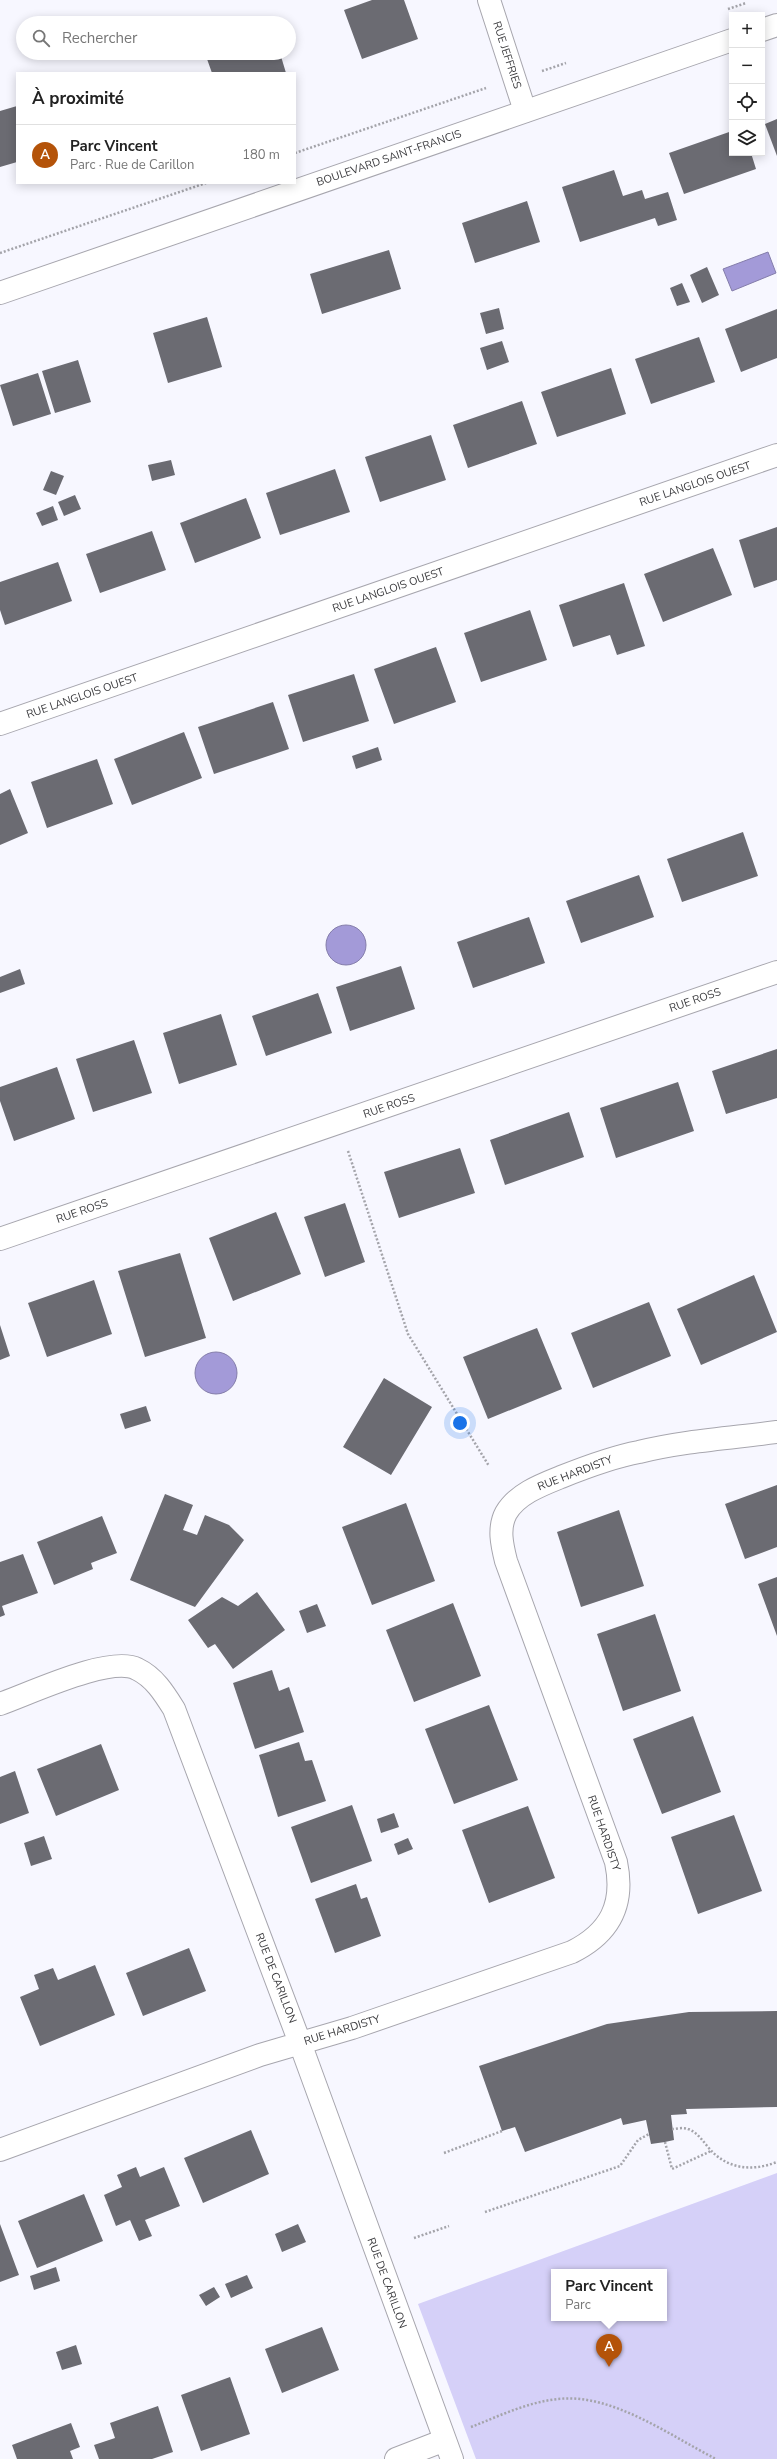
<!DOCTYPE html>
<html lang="fr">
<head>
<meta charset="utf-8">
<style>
  :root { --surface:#fff; --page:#f2f2f2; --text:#222; --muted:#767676; --line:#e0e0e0; --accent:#b45309 }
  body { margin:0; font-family:"Nunito Sans",sans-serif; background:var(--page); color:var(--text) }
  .controls { position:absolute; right:12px; top:12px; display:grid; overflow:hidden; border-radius:0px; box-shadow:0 2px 10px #0003 }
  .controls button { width:36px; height:36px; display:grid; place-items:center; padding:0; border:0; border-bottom:1px solid var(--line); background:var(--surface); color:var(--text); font:20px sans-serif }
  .you { position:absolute; left:460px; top:1423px; width:14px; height:14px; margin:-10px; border:3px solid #fff; border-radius:50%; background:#1a73e8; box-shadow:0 0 0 6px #1a73e833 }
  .badge { display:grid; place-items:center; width:26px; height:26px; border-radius:50%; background:var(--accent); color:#fff; font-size:13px; font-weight:700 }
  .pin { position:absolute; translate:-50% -33px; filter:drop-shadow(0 1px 2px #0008) }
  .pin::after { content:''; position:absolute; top:21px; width:14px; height:12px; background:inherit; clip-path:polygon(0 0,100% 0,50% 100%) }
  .popup { position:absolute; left:551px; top:2269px; width:116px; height:52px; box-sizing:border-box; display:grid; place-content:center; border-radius:0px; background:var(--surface); filter:drop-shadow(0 1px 3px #0005); font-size:13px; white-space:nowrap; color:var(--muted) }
  .popup b { font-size:15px; color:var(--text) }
  .popup::after { content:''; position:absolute; left:50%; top:100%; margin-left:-8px; border:8px solid transparent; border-top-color:var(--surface) }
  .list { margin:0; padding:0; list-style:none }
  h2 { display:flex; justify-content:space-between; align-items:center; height:52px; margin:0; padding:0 16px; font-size:17px }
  h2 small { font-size:13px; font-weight:400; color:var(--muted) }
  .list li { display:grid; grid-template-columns:26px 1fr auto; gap:12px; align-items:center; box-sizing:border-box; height:60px; padding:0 16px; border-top:1px solid var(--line) }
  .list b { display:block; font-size:15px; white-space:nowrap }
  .list p { margin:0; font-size:13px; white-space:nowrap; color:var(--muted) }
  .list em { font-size:13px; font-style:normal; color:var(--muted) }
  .icon { flex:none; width:22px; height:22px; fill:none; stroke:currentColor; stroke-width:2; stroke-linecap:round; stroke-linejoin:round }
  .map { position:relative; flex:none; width:777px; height:2459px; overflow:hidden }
  .search { position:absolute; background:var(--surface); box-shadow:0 2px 10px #0003; left:16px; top:16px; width:280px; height:44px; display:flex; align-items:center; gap:10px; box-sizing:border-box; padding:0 14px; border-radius:22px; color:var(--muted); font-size:15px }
  .panel { position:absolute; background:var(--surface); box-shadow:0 2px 10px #0003; left:16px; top:72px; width:280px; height:112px; border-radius:0px }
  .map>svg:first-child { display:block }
  .green { fill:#d5d0f8; fill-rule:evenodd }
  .water { fill:#a39ad8; stroke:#847daa }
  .building { fill:#6b6b72 }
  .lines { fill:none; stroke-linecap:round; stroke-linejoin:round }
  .minor-casing { stroke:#a7a6ae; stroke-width:24 }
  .tertiary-casing { stroke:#a7a6ae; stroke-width:24 }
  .path { stroke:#a4a4aa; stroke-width:2.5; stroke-dasharray:2 2; stroke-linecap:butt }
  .minor { stroke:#fff; stroke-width:22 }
  .tertiary { stroke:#fff; stroke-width:22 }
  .labels { text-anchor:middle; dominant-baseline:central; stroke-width:4; stroke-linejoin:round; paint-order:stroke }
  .street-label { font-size:11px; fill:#3a3a3d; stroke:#fff }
</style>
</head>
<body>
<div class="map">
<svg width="777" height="2459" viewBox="0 0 777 2459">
  <rect width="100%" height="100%" fill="#f7f7ff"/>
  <!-- green -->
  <path class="green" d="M777,2173V2459H476L418,2304ZM554,2272H664V2318H554Z"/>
  <!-- water -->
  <path class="water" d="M768,252L776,273L732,291L723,269Z
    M326 945a20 20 0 1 1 40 0a20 20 0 1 1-40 0Z
    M195 1373a21 21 0 1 1 42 0a21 21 0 1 1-42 0Z"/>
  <!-- building -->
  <path class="building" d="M372,0H404L418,39L362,59L344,10Z
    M224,53H280L286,73H212L207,59Z
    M17,106V162L0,167V111Z
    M777,119V156L765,124Z
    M732,131V153H751L756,169L684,194L669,153Z
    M614,170L623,196L642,190L645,199L668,192L677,220L658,226L655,218L580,242L562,187Z
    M527,201L540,242L475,263L462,223Z
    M389,250L401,289L322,314L310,274Z
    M707,267L719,295L702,303L690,275Z
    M682,283L690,302L677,306L670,288Z
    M499,308L504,329L486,334L480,313Z
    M777,309V358L741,372L725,329Z
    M207,317L222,367L168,383L153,333Z
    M699,337L715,382L651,404L635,359Z
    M502,341L509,362L487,370L480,348Z
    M78,360L91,402L55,413L42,371Z
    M611,368L626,414L557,437L541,392Z
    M38,373L51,414L13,426L0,385Z
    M522,401L537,444L468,468L453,425Z
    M431,435L446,480L380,502L365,457Z
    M171,460L175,475L152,481L148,465Z
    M335,469L350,512L280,535L266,493Z
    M51,471L64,476L56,495L43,490Z
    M75,495L81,509L64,516L58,502Z
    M246,498L261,538L195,563L180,523Z
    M53,506L58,520L42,526L36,513Z
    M777,527V580L754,588L739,540Z
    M152,531L166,570L100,593L86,554Z
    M713,548L732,595L663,622L644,574Z
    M58,562L72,601L5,625L0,610V582Z
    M624,583L645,646L617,655L610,635L573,647L559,605Z
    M530,610L547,660L481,682L464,633Z
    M436,647L456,702L394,724L374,669Z
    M354,674L369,721L303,742L288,695Z
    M273,702L289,749L214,774L198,727Z
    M184,732L202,778L132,805L114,759Z
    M378,747L382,760L356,769L352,756Z
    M97,759L113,804L47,828L31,782Z
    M10,789L28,833L0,845V794Z
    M743,832L758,876L682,902L667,859Z
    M639,875L654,917L581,943L566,901Z
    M529,917L545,963L473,988L457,942Z
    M401,966L415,1009L350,1031L336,987Z
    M20,969L25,984L0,993V977Z
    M318,993L332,1033L266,1056L252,1016Z
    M221,1014L237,1065L179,1084L163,1033Z
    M134,1040L152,1093L93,1112L76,1059Z
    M777,1049V1098L726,1114L712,1071Z
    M57,1067L75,1119L14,1141L0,1101V1087Z
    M678,1082L694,1131L616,1158L600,1108Z
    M569,1112L584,1157L505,1185L490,1140Z
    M460,1148L475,1193L399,1218L384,1172Z
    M345,1203L365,1262L325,1277L304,1217Z
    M276,1212L301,1274L233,1301L209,1238Z
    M180,1253L206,1338L145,1357L118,1271Z
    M754,1275L777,1332L701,1365L677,1309Z
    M94,1280L112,1334L47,1357L28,1303Z
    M649,1302L671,1356L593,1388L571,1333Z
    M0,1325L10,1356L0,1360Z
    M537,1328L562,1389L488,1419L463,1357Z
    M384,1378L432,1407L391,1475L343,1447Z
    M146,1406L151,1421L125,1429L120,1414Z
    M777,1485V1547L745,1559L725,1504Z
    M165,1494L193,1505L183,1530L197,1535L205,1515L229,1525L244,1540L195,1607L130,1580Z
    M406,1503L435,1581L372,1605L342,1527Z
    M619,1510L644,1586L581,1607L557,1532Z
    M102,1516L117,1553L91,1563L93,1569L54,1585L37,1542Z
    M23,1554L38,1593L2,1606L5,1615L0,1617V1562Z
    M777,1577V1636L758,1584Z
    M257,1592L285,1630L233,1669L215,1644L208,1648L188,1620L222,1597L238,1606Z
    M453,1603L481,1676L414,1702L386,1630Z
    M317,1604L326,1626L307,1633L299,1611Z
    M655,1614L681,1691L623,1711L597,1634Z
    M272,1670L279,1691L289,1687L304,1732L255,1749L233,1683Z
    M489,1705L518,1780L454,1804L425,1729Z
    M693,1716L721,1792L662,1814L633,1739Z
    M299,1742L305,1761L312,1760L326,1801L278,1817L259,1755Z
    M101,1744L119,1790L56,1816L37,1769Z
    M15,1771L29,1813L0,1824V1777Z
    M352,1805L372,1861L311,1883L291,1827Z
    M528,1806L555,1878L489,1903L462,1830Z
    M394,1813L399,1827L381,1833L377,1819Z
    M734,1815L762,1891L698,1914L671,1837Z
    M44,1836L52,1859L31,1866L24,1843Z
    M408,1838L413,1849L398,1855L394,1844Z
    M356,1884L361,1899L367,1897L381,1936L335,1953L315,1899Z
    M189,1948L206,1991L143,2016L126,1973Z
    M95,1965L115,2015L40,2046L20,1997L39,1989L34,1975L53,1968L58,1980Z
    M777,2011V2107L686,2109L687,2114L671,2115L674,2140L665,2142L651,2144L646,2120L623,2125L621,2118L525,2152L515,2127L502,2131L479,2066L607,2024L689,2012Z
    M251,2130L269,2174L203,2203L184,2158Z
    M136,2167L140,2177L164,2167L180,2206L145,2220L152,2236L139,2241L130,2220L116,2226L104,2195L122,2187L117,2175Z
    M84,2194L103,2241L37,2268L18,2221Z
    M0,2224L19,2275L0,2282Z
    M298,2224L306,2242L282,2252L275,2234Z
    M56,2267L60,2281L34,2290L30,2276Z
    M247,2275L253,2288L231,2298L225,2284Z
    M214,2287L220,2297L206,2306L199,2295Z
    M322,2327L339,2370L282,2393L265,2349Z
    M76,2345L82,2364L62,2370L56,2352Z
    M230,2377L250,2434L201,2451L181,2395Z
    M158,2406L173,2452L152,2459H99L94,2445L115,2438L110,2423Z
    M71,2423L80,2447L70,2451L73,2459H17L12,2445Z"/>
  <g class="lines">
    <!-- minor casing -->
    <g class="minor-casing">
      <path id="minor" d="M489,0L525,111
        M0,724L777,455
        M0,1239L777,972
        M0,1704C29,1694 110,1655 137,1669C154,1677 164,1693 174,1709L300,2043L452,2459
        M0,2150L260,2055L352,2028L572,1952C610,1933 625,1905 616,1862L506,1561C502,1545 498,1528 506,1513C517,1494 541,1485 561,1477C586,1467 612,1457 639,1452C684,1441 731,1438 777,1432
        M396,2459L445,2440"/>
    </g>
    <!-- tertiary casing -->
    <g class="tertiary-casing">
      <path id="tertiary" d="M762,30L777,25
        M0,293L732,40"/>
    </g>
    <!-- path -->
    <path class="path" d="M728,9L746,3
      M542,71L566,63
      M295,153L486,88
      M0,253L206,183
      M348,1151L408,1334L489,1466
      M672,2129C677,2129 683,2127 688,2129C697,2132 702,2140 708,2147C726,2169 751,2172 777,2162
      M665,2142L672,2169L711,2151
      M444,2153L502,2131
      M485,2212L620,2166L638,2140L649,2134
      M414,2238L449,2226
      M471,2427C499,2416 528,2402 558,2399C612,2393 669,2435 716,2459"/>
    <!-- minor -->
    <use href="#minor" class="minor"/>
    <!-- tertiary -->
    <use href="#tertiary" class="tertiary"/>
  </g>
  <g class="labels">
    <!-- street labels -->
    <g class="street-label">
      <text transform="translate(507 55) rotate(72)">RUE JEFFRIES</text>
      <text transform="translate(389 158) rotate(-19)">BOULEVARD SAINT-FRANCIS</text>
      <text transform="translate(695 484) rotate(-19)">RUE LANGLOIS OUEST</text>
      <text transform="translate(388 590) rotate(-19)">RUE LANGLOIS OUEST</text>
      <text transform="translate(82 696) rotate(-19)">RUE LANGLOIS OUEST</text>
      <text transform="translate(695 1000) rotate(-19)">RUE ROSS</text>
      <text transform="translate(389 1106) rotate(-19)">RUE ROSS</text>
      <text transform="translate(82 1211) rotate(-19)">RUE ROSS</text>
      <text transform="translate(575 1473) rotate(-21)">RUE HARDISTY</text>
      <text transform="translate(604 1833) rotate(71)">RUE HARDISTY</text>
      <text transform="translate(276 1978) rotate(69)">RUE DE CARILLON</text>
      <text transform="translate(342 2030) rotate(-17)">RUE HARDISTY</text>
      <text transform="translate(387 2283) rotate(70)">RUE DE CARILLON</text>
    </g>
  </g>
</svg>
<div class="controls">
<button>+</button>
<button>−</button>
<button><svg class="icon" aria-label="locate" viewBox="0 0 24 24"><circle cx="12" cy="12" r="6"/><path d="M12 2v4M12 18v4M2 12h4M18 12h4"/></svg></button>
<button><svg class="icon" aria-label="layers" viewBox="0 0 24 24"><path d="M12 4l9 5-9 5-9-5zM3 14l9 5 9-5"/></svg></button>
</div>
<div class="you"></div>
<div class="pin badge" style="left:609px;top:2367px">A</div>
<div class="popup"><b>Parc Vincent</b>Parc</div>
<div class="search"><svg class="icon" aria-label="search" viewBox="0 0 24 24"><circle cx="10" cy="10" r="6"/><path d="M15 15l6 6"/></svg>Rechercher</div>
<section class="panel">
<h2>À proximité<small></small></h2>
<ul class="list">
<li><span class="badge">A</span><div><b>Parc Vincent</b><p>Parc · Rue de Carillon</p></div><em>180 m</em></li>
</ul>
</section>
</div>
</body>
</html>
